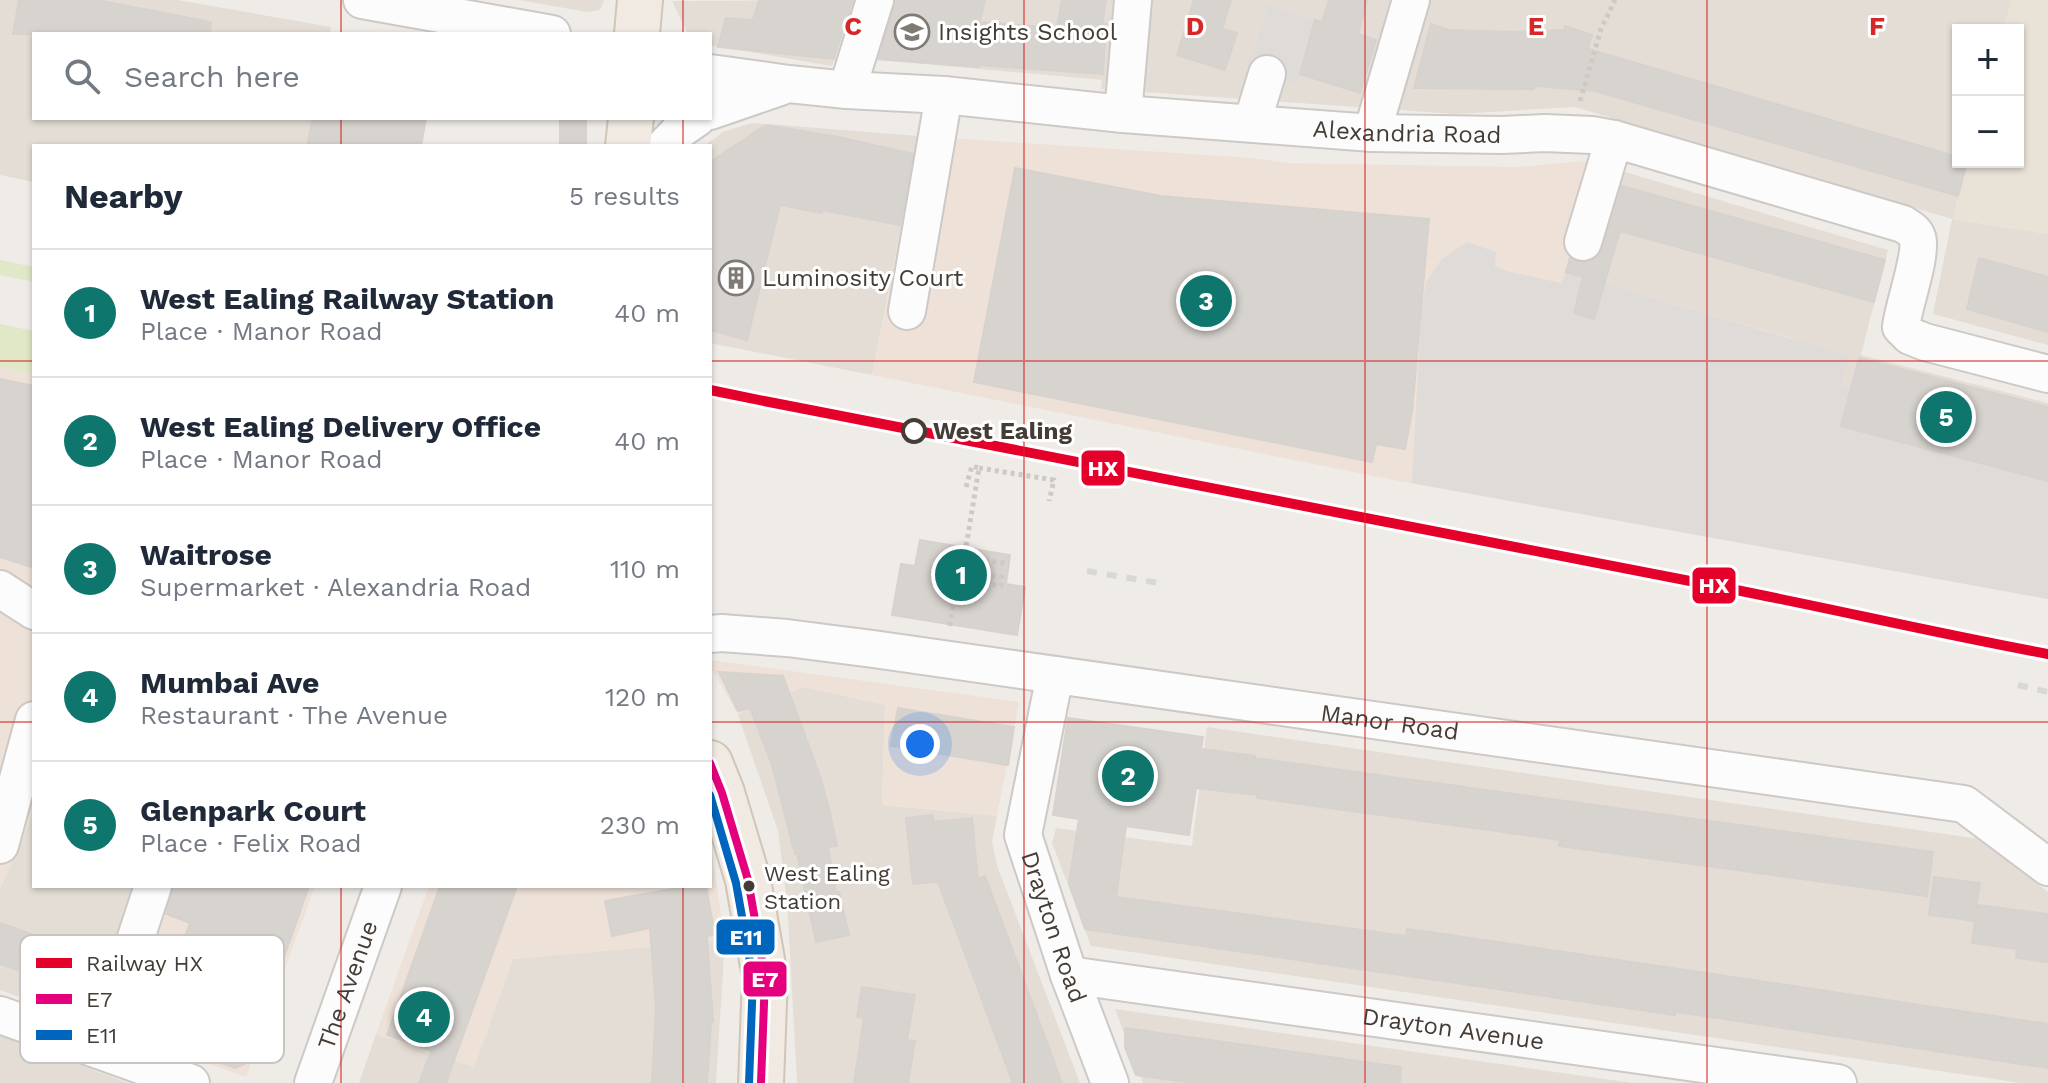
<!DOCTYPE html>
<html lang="en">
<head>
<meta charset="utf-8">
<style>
  :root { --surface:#fff; --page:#f6f6f7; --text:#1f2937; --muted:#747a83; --line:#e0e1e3; --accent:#0f766e }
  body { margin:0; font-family:"Work Sans",sans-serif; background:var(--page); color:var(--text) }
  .controls { position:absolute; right:24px; top:24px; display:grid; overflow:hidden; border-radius:0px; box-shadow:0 2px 6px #0004 }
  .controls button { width:72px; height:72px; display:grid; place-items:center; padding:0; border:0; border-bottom:2px solid var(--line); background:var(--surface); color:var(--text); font:40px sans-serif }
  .you { position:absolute; left:920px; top:744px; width:28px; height:28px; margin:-20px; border:6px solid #fff; border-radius:50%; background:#1a73e8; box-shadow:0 0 0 12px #1a73e833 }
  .badge { display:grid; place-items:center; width:52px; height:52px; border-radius:50%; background:var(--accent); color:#fff; font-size:26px; font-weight:700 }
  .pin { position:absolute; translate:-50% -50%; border:4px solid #fff; box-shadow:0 2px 8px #0006 }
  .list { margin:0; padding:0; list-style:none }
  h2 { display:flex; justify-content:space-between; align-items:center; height:104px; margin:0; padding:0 32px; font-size:34px }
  h2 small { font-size:26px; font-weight:400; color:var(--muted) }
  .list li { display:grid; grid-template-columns:52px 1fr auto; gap:24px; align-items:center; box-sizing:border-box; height:128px; padding:0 32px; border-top:2px solid var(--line) }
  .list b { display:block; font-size:30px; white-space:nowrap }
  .list p { margin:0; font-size:26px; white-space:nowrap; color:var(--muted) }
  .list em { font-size:26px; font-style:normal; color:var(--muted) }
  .icon { flex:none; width:44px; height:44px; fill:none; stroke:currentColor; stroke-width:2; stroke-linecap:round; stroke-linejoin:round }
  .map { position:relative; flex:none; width:2048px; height:1083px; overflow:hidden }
  .search { position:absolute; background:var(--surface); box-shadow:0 2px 6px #0004; left:32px; top:32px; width:680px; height:88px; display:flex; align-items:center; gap:20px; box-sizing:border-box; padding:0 28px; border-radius:0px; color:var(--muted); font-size:30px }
  .panel { position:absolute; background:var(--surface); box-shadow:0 2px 6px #0004; left:32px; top:144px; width:680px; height:744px; border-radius:0px }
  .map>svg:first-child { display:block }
  .residential { fill:#e3ddd5 }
  .commercial { fill:#eee2d8 }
  .education { fill:#e9e2d7 }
  .green { fill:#e0e8c8 }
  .parking { fill:#dedbd8 }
  .building { fill:#d7d3cf; stroke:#d7d2ce; stroke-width:2 }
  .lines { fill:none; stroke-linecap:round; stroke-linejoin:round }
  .minor-casing { stroke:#cdc9c6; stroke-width:40 }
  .major-casing { stroke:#d0c5b6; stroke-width:48 }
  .path { stroke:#cdcac6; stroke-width:5; stroke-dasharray:4 4; stroke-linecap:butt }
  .minor { stroke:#fdfcfc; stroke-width:36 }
  .major { stroke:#f0eae3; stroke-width:44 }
  .rail { stroke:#d8d8d7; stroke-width:6; stroke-dasharray:10 10; stroke-linecap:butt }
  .bus-1-casing { stroke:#fff; stroke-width:14 }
  .bus-2-casing { stroke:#fff; stroke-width:14 }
  .bus-1 { stroke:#e5007d; stroke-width:8 }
  .bus-2 { stroke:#0065bd; stroke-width:8 }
  .rail-1-casing { stroke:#fff; stroke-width:16 }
  .rail-1 { stroke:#e4002b; stroke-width:10 }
  .grid { fill:none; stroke:#d62828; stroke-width:2; stroke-opacity:0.55 }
  .stop-dot { fill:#fff; stroke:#443c35; stroke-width:4 }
  .bus-dot { fill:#443c35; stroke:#fff; stroke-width:3 }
  .labels { text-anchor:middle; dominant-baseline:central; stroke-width:6; stroke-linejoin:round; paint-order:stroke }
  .bus-label { font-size:22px; fill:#443c35; stroke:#fff; text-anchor:start }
  .poi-label { font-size:24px; fill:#443c35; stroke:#fff; text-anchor:start }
  .street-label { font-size:24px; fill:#443c35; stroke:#fff }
  .stop-label { font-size:24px; font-weight:bold; fill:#443c35; stroke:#fff; text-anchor:start }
  .key { fill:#fff; stroke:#c7c4c2; stroke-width:2 }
  .key-label { font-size:22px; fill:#443c35 }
  .grid-label { font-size:26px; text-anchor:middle; font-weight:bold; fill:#d62828; stroke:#fff; stroke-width:6; stroke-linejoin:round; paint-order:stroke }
  .line-badge { stroke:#fff; stroke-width:3 }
  .badge-label { font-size:22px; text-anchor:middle; font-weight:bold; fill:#fff }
</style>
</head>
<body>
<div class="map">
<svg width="2048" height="1083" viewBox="0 0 2048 1083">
  <rect width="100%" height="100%" fill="#efece8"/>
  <!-- residential -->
  <path class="residential" d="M0,0H178L331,27L329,34H34V118H313L307,146H34V182L0,175Z
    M519,0H604L600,10L587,12Z
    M852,0L832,66L710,45V34H688L672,1Z
    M897,0H2012L2003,30H1958V162H1967L1953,219L2048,234V345L1933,314L1952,219L1575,107L1456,114L1101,89L1102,80L878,60Z
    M756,123L919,136L872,375L710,343V146H704L723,132L748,124Z
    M1598,164L1888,250L1861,355L2048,403V481L1841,426L1566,272Z
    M804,687L885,705L882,805L997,816L992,842L998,868L1080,1083H797L787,901L778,831L738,715L750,708Z
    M1207,727L1980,839L2048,892V1083H2021L1091,946L1052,843L1056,828L1192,846Z
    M34,811V886H151L104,1028L0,990V889Z
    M725,940L716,1083H359L376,1034L474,1067L513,959Z
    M1115,1009L1633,1083H1143Z
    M0,1035L128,1083H0Z"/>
  <!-- commercial -->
  <path class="commercial" d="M919,136L1253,158L1288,163L1519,167L1582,161L1598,164L1566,272L1795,339L1775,410L2048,481V599L1393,480L872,375Z
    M0,367L34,374V811L0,889Z
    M710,660L1019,702L997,816L882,805L885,705L804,687L750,708L738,715L710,666Z
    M710,840L725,940L513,959L474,1067L376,1034L429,886H710Z
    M151,886H315L246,1077L104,1028Z"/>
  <!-- education -->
  <path class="education" d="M2012,0H2048V234L1953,219L1967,162H2018V30H2003Z"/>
  <!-- green -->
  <path class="green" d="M0,260L34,267V282L0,275Z
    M0,324L34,331V374L0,367Z"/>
  <!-- parking -->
  <path class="parking" d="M1268,5L1315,20L1296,83L1248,69Z
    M1467,242L1496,252L1495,266L1506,271L1561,283L1566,272L1849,356L1840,387L1851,390L1842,426L2048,481V599L1412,483L1421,316L1426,282L1441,260Z"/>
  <!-- building -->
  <path class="building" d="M19,0H97L211,22L210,34H13Z
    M759,0H853L834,59L718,47L726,18L753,20Z
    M895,0H985L980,22L1057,28L1062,0H1106L1102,24H1106L1103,74L978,65V67L879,59Z
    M1194,0H1231L1222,29L1237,33L1225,70L1177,55Z
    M1329,0H1367L1358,34L1376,40L1360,93L1300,74L1315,20L1322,22Z
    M1431,24L1448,30L1513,32L1564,30L1565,26L1592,35L1588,49L1958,157V162H1967L1958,196L1595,91L1534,86V89L1414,88Z
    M313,118H426L421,146H307Z
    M560,118H586V146L560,145Z
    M766,125L838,137L913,154L900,225L822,210V213L780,205L747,340L710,330V162Z
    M1015,168L1161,196L1429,219L1412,412L1405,449L1376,444L1372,462L974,382Z
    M1622,186L1885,260L1874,302L1620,231L1594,319L1574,313L1583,277L1566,272L1570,258L1578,262L1587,263L1598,257L1603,248Z
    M1979,258L2048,277V332L1967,309Z
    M1859,358L2048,407V481L1841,426Z
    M0,379L34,386V568L0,557Z
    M920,540L1010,555L1006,584L1025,587L1017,635L892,615L901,564L915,566Z
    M719,672L783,676L821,779L831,817L837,846L828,847L836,892H839L849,935L816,942L797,853L795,854L772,765L750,708L738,711Z
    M898,708L1014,727L1008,765L891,746Z
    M1068,718L1203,737L1201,749L1255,756V758L1933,852L1927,896L1559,846L1560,840L1257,798V795L1196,788L1189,835L1126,826L1116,897L1406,936L1407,929L1430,932L2048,1024V1068L1704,1016L1675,1012V1015L1654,1012L1085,929L1069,883L1079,819L1053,815Z
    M933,815V822L972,818L978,879L985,876L1062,1083H1013L938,882L913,884L906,818Z
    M1934,877L1980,883L1974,921L1929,915Z
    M173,886H309L247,1063L235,1068L128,1030L138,999L158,1007L190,923L166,914Z
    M440,886H517L446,1083H419L431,1051L387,1035Z
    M671,886H706L715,935L707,936L713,1022H711L707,1083H652L656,1008L650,928L612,936L605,901L672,889Z
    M1977,905L2048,914V962L2016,958L2017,949L1972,943Z
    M0,923L106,961L94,997L0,964Z
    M862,987L915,995L907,1040L915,1041L908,1083H854L864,1018L857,1017Z
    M1125,1028L1401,1067L1400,1083H1193L1136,1075L1125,1047Z"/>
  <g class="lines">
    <!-- minor casing -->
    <g class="minor-casing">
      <g id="minor">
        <path d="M362,0L552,34"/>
        <path id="s1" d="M710,73L789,84L847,90L944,95L1123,114L1372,133L1502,135L1545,133L1592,135L1614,139L1903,224C1908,227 1915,231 1917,237C1923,253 1903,307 1901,327L1910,336L1925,342L2048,374"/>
        <path d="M847,90L875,0"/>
        <path d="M710,111L780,87"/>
        <path d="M1123,114L1133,0"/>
        <path d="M1252,123L1267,74"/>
        <path d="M1372,133L1411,0"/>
        <path d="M665,146L681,129L697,118"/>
        <path d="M1583,242L1614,139"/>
        <path d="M907,311L944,95"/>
        <path d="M0,589L34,611"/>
        <path id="s2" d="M710,634L722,633L787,638L873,649L1964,804L2048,867"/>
        <path id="s3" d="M1055,675L1023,835L1069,975L1110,1083"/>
        <path d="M0,845L34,720"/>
        <path id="s4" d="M1069,975L1838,1083"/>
        <path d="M0,1015L191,1083"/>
        <path d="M99,1050L153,886"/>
        <path id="s5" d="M313,1083L383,886"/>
      </g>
    </g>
    <!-- major casing -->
    <g class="major-casing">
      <path id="major" d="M637,34L640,0
        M628,146L631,118
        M710,763L722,793L748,880L765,977L761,1083"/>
    </g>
    <!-- path -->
    <path class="path" d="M1580,101L1601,29L1615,0
      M979,468L1054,480L1049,501
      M972,549L970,558L1009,564
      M960,570L1002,577L1001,586L989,584V580L977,577L975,585
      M950,575L967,578L970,558
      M985,575L988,561
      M959,577L967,541L979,468L972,466L966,487
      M950,626L954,599L973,602L975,585L955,582L956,576"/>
    <!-- minor -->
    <use href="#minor" class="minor"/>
    <!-- major -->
    <use href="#major" class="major"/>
    <!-- rail -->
    <path class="rail" d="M1087,571L1159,583
      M2018,685L2048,692"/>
    <!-- bus-1 casing -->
    <g class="bus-1-casing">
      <path id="bus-1" d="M710,763L722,793L748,880L765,977L761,1083"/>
    </g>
    <!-- bus-2 casing -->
    <g class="bus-2-casing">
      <path id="bus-2" d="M710,795L736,883L753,978L749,1083"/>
    </g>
    <!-- bus-1 -->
    <use href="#bus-1" class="bus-1"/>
    <!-- bus-2 -->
    <use href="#bus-2" class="bus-2"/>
    <!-- rail-1 casing -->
    <g class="rail-1-casing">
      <path id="rail-1" d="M710,390C1048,459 1387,523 1726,588C1833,609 1940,634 2048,654"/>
    </g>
    <!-- rail-1 -->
    <use href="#rail-1" class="rail-1"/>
  </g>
  <!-- grid -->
  <path class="grid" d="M341,0V34M683,0V34M1024,0V1083M1365,0V1083M1707,0V1083M341,118V146M683,118V146M0,361H34M710,361H2048M0,722H34M710,722H2048M341,886V1083M683,886V1083"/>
  <!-- icons -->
  <defs>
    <g id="school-ring" transform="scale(1.8)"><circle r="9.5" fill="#fff" stroke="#807a74" stroke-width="1.5"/><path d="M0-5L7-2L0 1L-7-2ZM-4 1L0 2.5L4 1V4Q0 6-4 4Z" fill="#807a74"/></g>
    <g id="building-ring" transform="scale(1.8)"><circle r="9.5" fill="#fff" stroke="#807a74" stroke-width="1.5"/><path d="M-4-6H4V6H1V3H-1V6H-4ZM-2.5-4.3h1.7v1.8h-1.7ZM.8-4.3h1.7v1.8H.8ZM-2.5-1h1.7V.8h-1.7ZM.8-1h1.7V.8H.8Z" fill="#807a74"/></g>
  </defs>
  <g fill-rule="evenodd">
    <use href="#school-ring" x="912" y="32"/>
    <use href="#building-ring" x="736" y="278"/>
  </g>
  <!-- markers -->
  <circle class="stop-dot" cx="914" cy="431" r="11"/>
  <circle class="bus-dot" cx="749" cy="886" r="7"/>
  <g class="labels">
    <!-- bus labels -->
    <g class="bus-label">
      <text x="764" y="873">West Ealing<tspan x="764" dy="28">Station</tspan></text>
    </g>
    <!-- poi labels -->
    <g class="poi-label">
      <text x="938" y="32">Insights School</text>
      <text x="762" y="278">Luminosity Court</text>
    </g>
    <!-- street labels -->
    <g class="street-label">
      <text stroke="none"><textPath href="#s1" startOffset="700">Alexandria Road</textPath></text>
      <text stroke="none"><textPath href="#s2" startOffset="686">Manor Road</textPath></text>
      <text stroke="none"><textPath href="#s3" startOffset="260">Drayton Road</textPath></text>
      <text stroke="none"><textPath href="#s5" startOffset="104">The Avenue</textPath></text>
      <text stroke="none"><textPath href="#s4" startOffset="388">Drayton Avenue</textPath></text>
    </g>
    <!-- stop labels -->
    <g class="stop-label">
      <text x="933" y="431">West Ealing</text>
    </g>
  </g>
  <!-- legend -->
  <rect x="20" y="935" width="264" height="128" rx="12" class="key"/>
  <rect x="36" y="958" width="36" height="10" fill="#e4002b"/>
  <rect x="36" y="994" width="36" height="10" fill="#e5007d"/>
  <rect x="36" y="1030" width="36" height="10" fill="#0065bd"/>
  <g class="key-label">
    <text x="86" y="971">Railway HX</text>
    <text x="86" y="1007">E7</text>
    <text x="86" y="1043">E11</text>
  </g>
  <g class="grid-label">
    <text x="853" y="35">C</text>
    <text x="1195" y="35">D</text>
    <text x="1536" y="35">E</text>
    <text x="1877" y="35">F</text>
  </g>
  <g class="line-badge">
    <rect x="1080" y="449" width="46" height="38" rx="8" fill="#e4002b"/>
    <rect x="1691" y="566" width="46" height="39" rx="8" fill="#e4002b"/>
    <rect x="715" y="918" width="61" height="38" rx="8" fill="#0065bd"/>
    <rect x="742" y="960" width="46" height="38" rx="8" fill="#e5007d"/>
  </g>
  <g class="badge-label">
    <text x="1103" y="476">HX</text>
    <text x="1714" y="593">HX</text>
    <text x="746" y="945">E11</text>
    <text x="765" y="987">E7</text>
  </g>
</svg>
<div class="controls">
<button>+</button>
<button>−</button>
</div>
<div class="you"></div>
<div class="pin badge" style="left:961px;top:575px">1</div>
<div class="pin badge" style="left:1128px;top:776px">2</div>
<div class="pin badge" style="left:1206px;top:301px">3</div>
<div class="pin badge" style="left:424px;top:1017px">4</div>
<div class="pin badge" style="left:1946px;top:417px">5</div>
<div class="search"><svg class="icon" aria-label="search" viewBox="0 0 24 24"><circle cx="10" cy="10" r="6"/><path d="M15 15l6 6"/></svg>Search here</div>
<section class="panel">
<h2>Nearby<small>5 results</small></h2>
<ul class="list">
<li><span class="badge">1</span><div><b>West Ealing Railway Station</b><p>Place · Manor Road</p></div><em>40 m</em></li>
<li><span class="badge">2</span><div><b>West Ealing Delivery Office</b><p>Place · Manor Road</p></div><em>40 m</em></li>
<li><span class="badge">3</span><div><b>Waitrose</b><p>Supermarket · Alexandria Road</p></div><em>110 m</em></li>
<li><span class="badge">4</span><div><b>Mumbai Ave</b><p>Restaurant · The Avenue</p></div><em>120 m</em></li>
<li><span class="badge">5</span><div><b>Glenpark Court</b><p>Place · Felix Road</p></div><em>230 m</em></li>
</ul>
</section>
</div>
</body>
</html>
